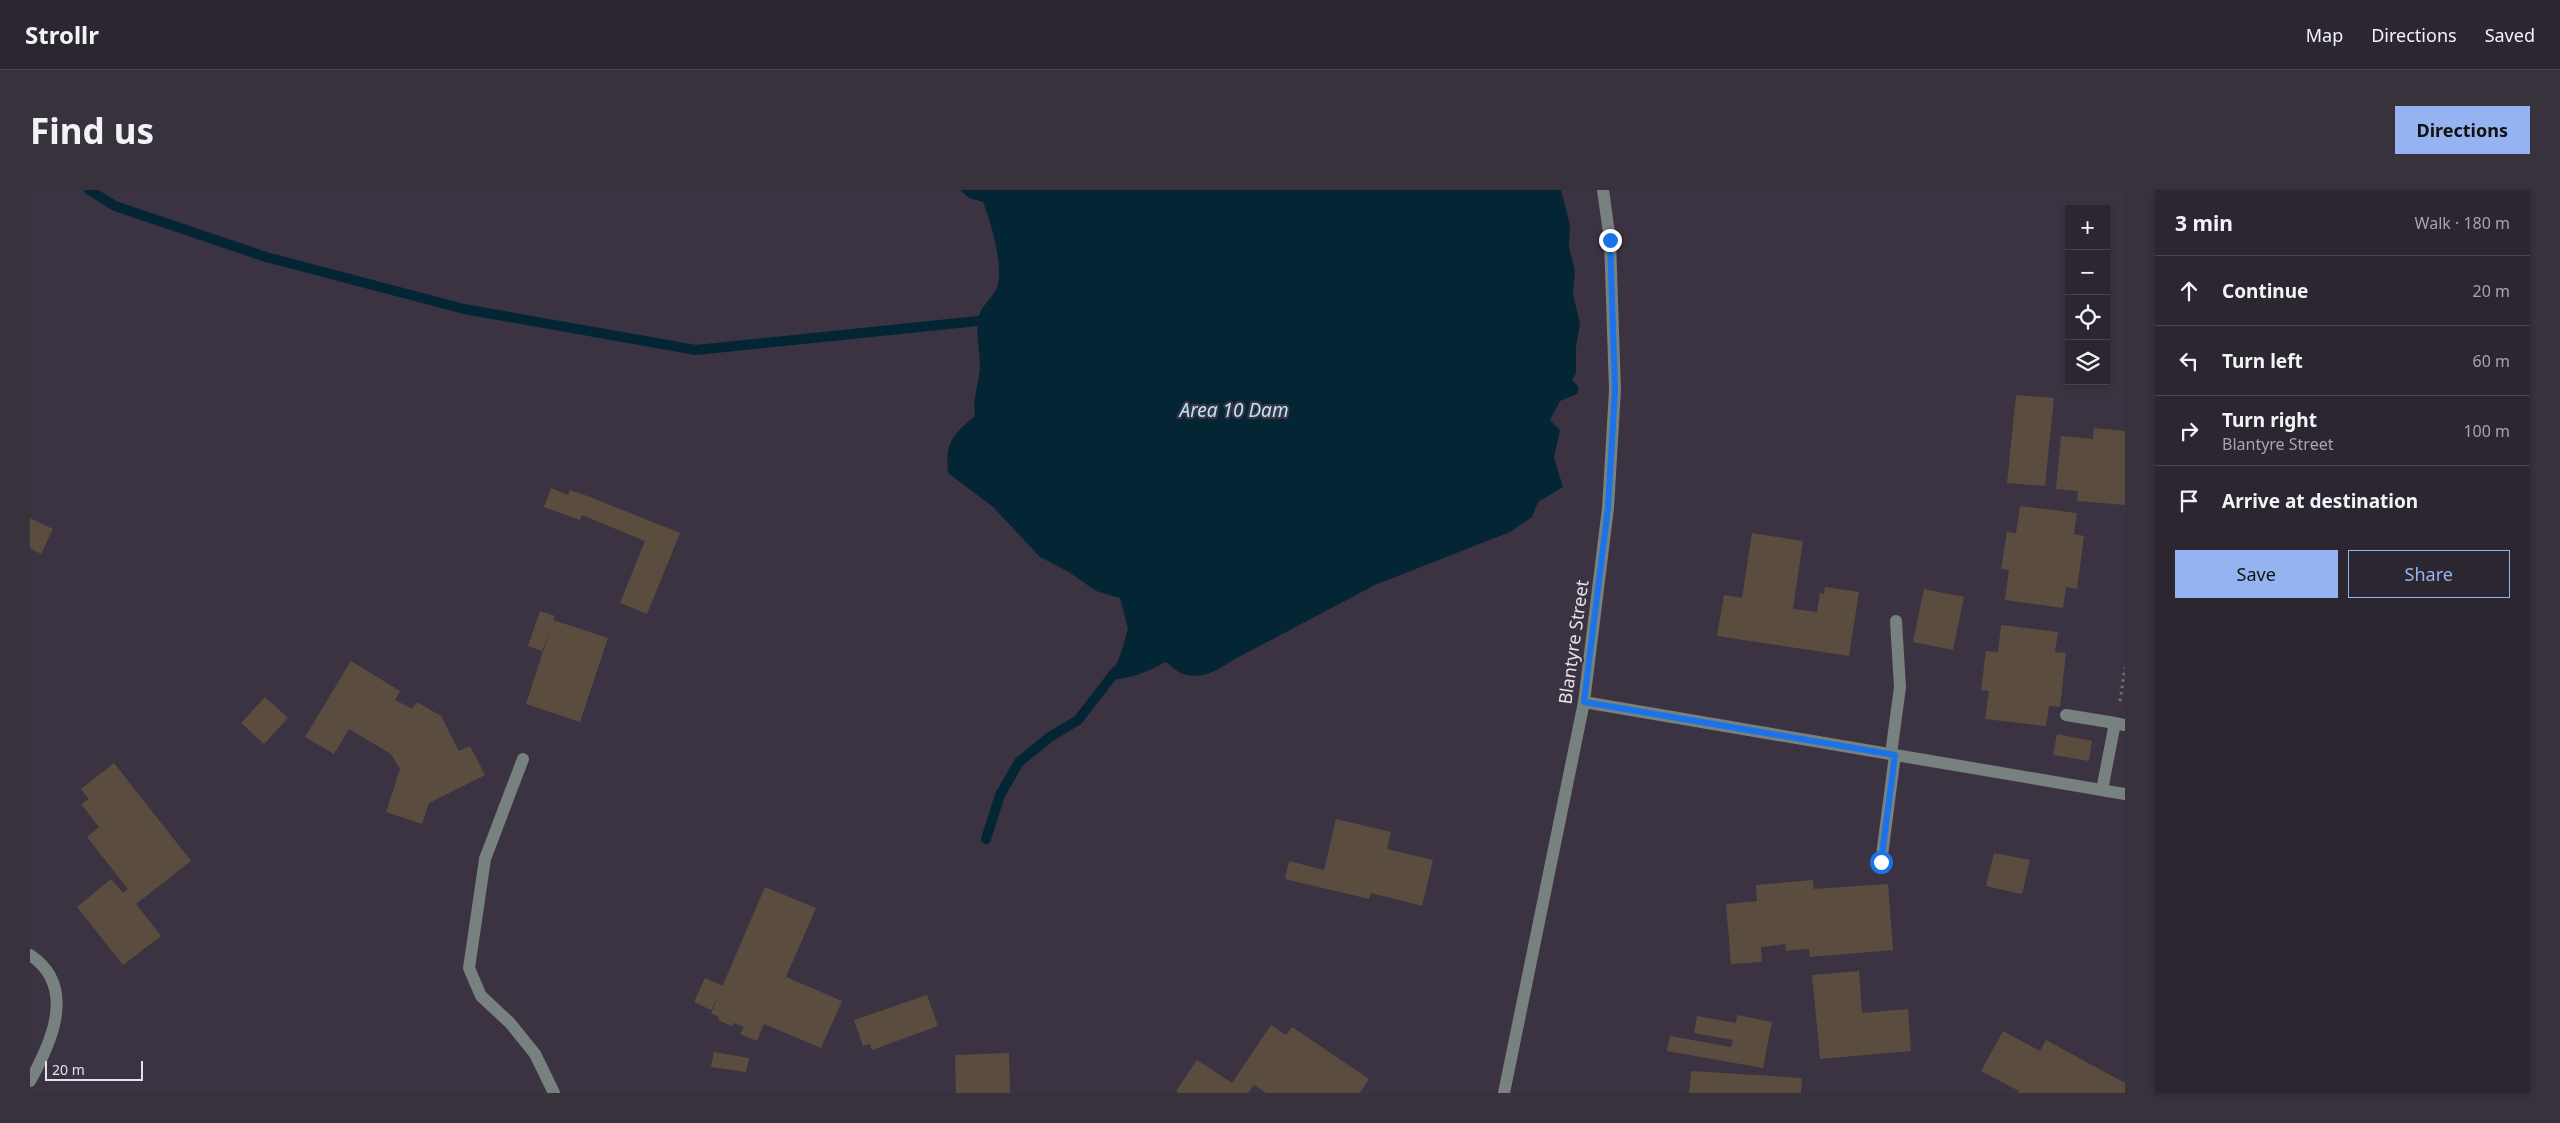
<!DOCTYPE html>
<html lang="en">
<head>
<meta charset="utf-8">
<style>
  :root { --surface:#2c2631; --page:#38323d; --text:#f1f3f6; --muted:#a6a5ab; --line:#48434d; --accent:#95b2f1 }
  body { margin:0; font-family:"Noto Sans",sans-serif; background:var(--page); color:var(--text) }
  .controls { position:absolute; right:15px; top:15px; display:grid; overflow:hidden; border-radius:0px; box-shadow:0 2px 8px #0003 }
  .controls button { width:45px; height:45px; display:grid; place-items:center; padding:0; border:0; border-bottom:1px solid var(--line); background:var(--surface); color:var(--text); font:25px sans-serif }
  .scale { position:absolute; left:15px; bottom:12px; width:98px; box-sizing:border-box; padding-left:5px; border:2px solid #e6e1ea; border-top:0; font-size:14px; line-height:18px; white-space:nowrap; color:#e6e1ea; -webkit-text-stroke:4px #3b3341; paint-order:stroke }
  .stop { position:absolute; width:15px; height:15px; margin:-11px; border:4px solid #1a73e8; border-radius:50%; background:#fff }
  .stop.end { background:#1a73e8; border-color:#fff; box-shadow:0 1px 5px #0008 }
  .list { margin:0; padding:0; list-style:none }
  h2 { display:flex; justify-content:space-between; align-items:center; height:65px; margin:0; padding:0 20px; font-size:21px }
  h2 small { font-size:16px; font-weight:400; color:var(--muted) }
  .list li { display:grid; grid-template-columns:32px 1fr auto; gap:15px; align-items:center; box-sizing:border-box; height:70px; padding:0 20px; border-top:1px solid var(--line) }
  .list b { display:block; font-size:19px; white-space:nowrap }
  .list p { margin:0; font-size:16px; white-space:nowrap; color:var(--muted) }
  .list em { font-size:16px; font-style:normal; color:var(--muted) }
  .actions { display:flex; gap:10px; padding:15px 20px }
  .actions a { flex:1; padding:11px 0; border:1px solid var(--accent); border-radius:0px; text-align:center; font-size:18px; color:var(--accent) }
  .actions .main { background:var(--accent); color:#111 }
  .icon { flex:none; width:28px; height:28px; fill:none; stroke:currentColor; stroke-width:2; stroke-linecap:round; stroke-linejoin:round }
  .map { position:relative; flex:none; width:2095px; height:903px; overflow:hidden; border-radius:0px }
  header { display:flex; align-items:center; gap:30px; box-sizing:border-box; height:70px; padding:0 25px; background:var(--surface); border-bottom:1px solid var(--line) }
  header strong { font-size:24px }
  nav { display:flex; gap:28px; margin-inline-start:auto; font-size:18px }
  .intro { display:flex; align-items:center; justify-content:space-between; box-sizing:border-box; height:120px; padding:0 30px }
  h1 { margin:0; font-size:35px }
  .button { padding:12px 22px; border-radius:0px; background:var(--accent); color:#111; font-size:18px; font-weight:700 }
  main { display:flex; gap:30px; padding:0 30px }
  aside { flex:1; background:var(--surface); border-radius:0px; box-shadow:0 2px 8px #0003 }
  .map>svg:first-child { display:block }
  .water { fill:#042634 }
  .lines { fill:none; stroke-linecap:round; stroke-linejoin:round }
  .stream { stroke:#042634; stroke-width:10 }
  .building { fill:#5a4d40 }
  .path { stroke:#746d79; stroke-width:3; stroke-dasharray:2.5 4; stroke-linecap:butt }
  .minor { stroke:#77817f; stroke-width:12 }
  .route { stroke:#1a73e8; stroke-width:6 }
  .labels { text-anchor:middle; dominant-baseline:central; stroke-width:4.5; stroke-linejoin:round; paint-order:stroke }
  .street-label { font-size:18px; fill:#e6e1ea; stroke:#3b3341 }
  .water-label { font-size:19px; font-style:italic; fill:#b7e6fe; stroke:#3b3341 }
</style>
</head>
<body>
<header>
<strong>Strollr</strong>
<nav><a>Map</a><a>Directions</a><a>Saved</a></nav>
</header>
<div class="intro"><h1>Find us</h1><a class="button">Directions</a></div>
<main>
<div class="map">
<svg width="2095" height="903" viewBox="0 0 2095 903">
  <rect width="100%" height="100%" fill="#3b3341"/>
  <!-- water -->
  <path class="water" d="M930,0H1531L1540,35L1539,57L1545,81L1543,104L1550,134L1546,157V183L1542,190L1549,197L1547,204L1530,211L1520,230L1530,240L1524,268L1533,297L1508,312L1502,327L1480,342L1345,395L1203,470C1188,480 1172,490 1153,484C1147,482 1141,476 1136,472C1117,482 1100,489 1079,490L1090,466L1098,439L1090,408L1066,401L1039,382L1010,367L963,317L918,283C915,253 922,245 945,226C942,209 949,194 950,177C950,162 946,146 948,131C951,110 969,109 969,84C969,60 961,34 953,12L939,8Z"/>
  <g class="lines">
    <!-- stream -->
    <path class="stream" d="M59,0L85,16L236,67L434,119L666,160L948,131L960,126
      M956,649L970,605L989,572L1020,547L1048,530L1086,481"/>
  </g>
  <!-- building -->
  <path class="building" d="M1986,205L2024,208L2015,296L1977,293Z
    M2064,238L2095,241V315L2047,311L2048,301L2026,299L2031,246L2063,249Z
    M521,298L538,305L540,300L560,307L650,343L617,424L590,413L615,351L552,325L550,330L514,317Z
    M1990,316L2047,323L2044,344L2054,346L2047,399L2036,397L2033,418L1975,410L1979,380L1971,379L1977,342L1986,343Z
    M0,328L23,339L11,364L0,358Z
    M1722,343L1773,351L1763,419L1787,422L1790,403L1794,404L1795,397L1829,402L1819,466L1687,446L1694,405L1712,408Z
    M1894,399L1934,407L1923,460L1883,452Z
    M510,421L525,426L523,430L578,448L550,532L496,514L520,440L512,461L498,456Z
    M1971,435L2028,442L2025,462L2036,463L2030,517L2019,516L2016,536L1955,529L1959,501L1951,500L1956,461L1968,462Z
    M321,471L370,501L365,510L382,519L387,512L411,526L429,561L440,556L455,585L399,613L392,634L356,622L370,579L361,564L319,539L304,564L275,547Z
    M235,507L258,528L234,554L211,533Z
    M2027,544L2062,551L2059,571L2023,565Z
    M84,573L161,671L106,714L131,746L93,775L47,717L81,689L93,703L98,699L57,647L69,637L51,614L59,609L51,599Z
    M1306,629L1361,642L1357,659L1403,670L1392,716L1341,703L1339,709L1255,689L1259,671L1294,680Z
    M1964,663L2000,670L1992,704L1956,696Z
    M1783,690L1784,699L1858,694L1863,760L1780,767L1779,759L1756,761L1755,754L1731,757L1732,772L1701,774L1696,714L1727,711L1726,695Z
    M735,697L786,718L756,787L812,811L791,858L734,834L727,851L710,844L714,837L704,833L702,836L688,830L689,827L681,823Z
    M1829,781L1832,823L1878,819L1881,861L1790,869L1782,785Z
    M675,788L693,796L681,820L664,812Z
    M897,805L908,836L842,860L840,854L833,856L824,830Z
    M1707,825L1742,832L1733,878L1637,861L1640,846L1701,857L1703,850L1664,843L1667,826L1706,833Z
    M1241,835L1256,845L1262,837L1339,889L1330,903H1236L1224,895L1218,903H1149L1146,901L1167,870L1202,893Z
    M1973,841L2010,861L2016,850L2095,893V903H1988L1989,901L1951,881Z
    M684,862L719,868L716,882L681,877Z
    M979,863L980,903H926L925,865Z
    M1661,881L1772,888L1771,903H1659Z"/>
  <g class="lines">
    <!-- path -->
    <path class="path" d="M2090,511L2095,478"/>
    <!-- minor -->
    <path class="minor" d="M1554,512L2095,604
      M2036,525L2085,533
      M1861,564L1870,497L1866,431
      M493,569L455,669L439,778L451,806L480,833L505,864L524,903
      M2072,600L2085,533L2095,535
      M1851,673L1865,565
      M0,765C47,796 22,852 0,891
      M1474,903L1554,512L1578,318L1585,200L1580,50L1573,0"/>
  </g>
  <g class="lines">
    <!-- route -->
    <path class="route" d="M1580,50L1585,200L1578,318L1554,512L1865,565L1851,672"/>
  </g>
  <g class="labels">
    <!-- street labels -->
    <g class="street-label">
      <text transform="translate(1543 452) rotate(-82)">Blantyre Street</text>
    </g>
    <!-- water labels -->
    <g class="water-label">
      <text x="1204" y="220">Area 10 Dam</text>
    </g>
  </g>
</svg>
<div class="controls">
<button>+</button>
<button>−</button>
<button><svg class="icon" aria-label="locate" viewBox="0 0 24 24"><circle cx="12" cy="12" r="6"/><path d="M12 2v4M12 18v4M2 12h4M18 12h4"/></svg></button>
<button><svg class="icon" aria-label="layers" viewBox="0 0 24 24"><path d="M12 4l9 5-9 5-9-5zM3 14l9 5 9-5"/></svg></button>
</div>
<div class="scale">20 m</div>
<div class="stop" style="left:1851px;top:672px"></div>
<div class="stop end" style="left:1580px;top:50px"></div>
</div>
<aside>
<h2>3 min<small>Walk · 180 m</small></h2>
<ul class="list">
<li><svg class="icon" aria-label="ahead" viewBox="0 0 24 24"><path d="M12 20V5M6 11l6-6 6 6"/></svg><div><b>Continue</b></div><em>20 m</em></li>
<li><svg class="icon" aria-label="left" viewBox="0 0 24 24"><path d="M17 20v-9H6M10 6l-5 5 5 5"/></svg><div><b>Turn left</b></div><em>60 m</em></li>
<li><svg class="icon" aria-label="right" viewBox="0 0 24 24"><path d="M7 20v-9h11M14 6l5 5-5 5"/></svg><div><b>Turn right</b><p>Blantyre Street</p></div><em>100 m</em></li>
<li><svg class="icon" aria-label="arrive" viewBox="0 0 24 24"><path d="M6 21V4h12l-3 4 3 4H6"/></svg><div><b>Arrive at destination</b></div></li>
</ul>
<div class="actions"><a class="main">Save</a><a>Share</a></div>
</aside>
</main>
</body>
</html>
